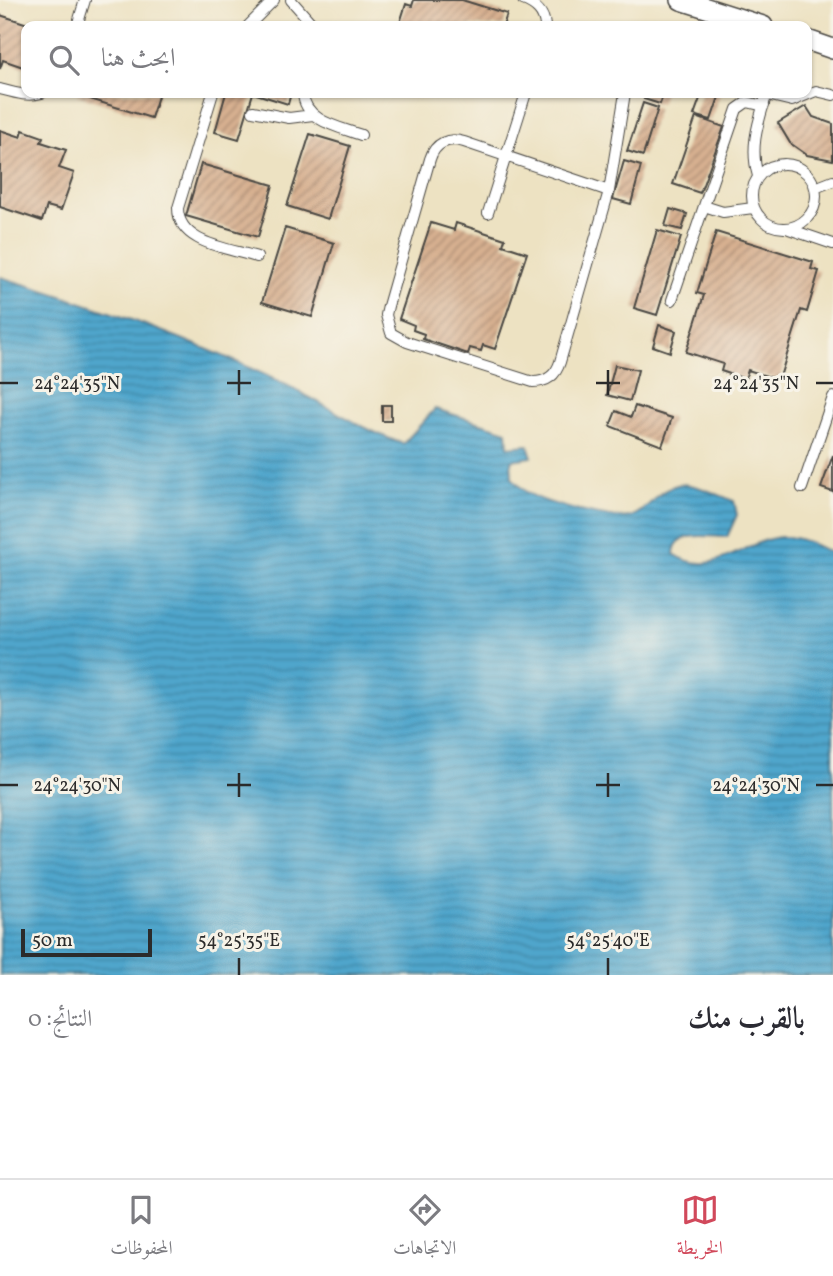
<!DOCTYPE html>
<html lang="ar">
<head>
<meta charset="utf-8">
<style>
  :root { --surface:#fff; --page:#f7f7f7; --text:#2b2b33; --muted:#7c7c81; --line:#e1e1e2; --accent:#d1495b }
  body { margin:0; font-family:Vollkorn,Amiri,serif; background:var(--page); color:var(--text); direction:rtl }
  .scale { position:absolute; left:21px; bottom:18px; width:131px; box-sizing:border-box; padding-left:7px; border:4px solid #2b2b2b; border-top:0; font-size:19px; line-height:24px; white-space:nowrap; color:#2b2b2b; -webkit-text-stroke:5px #f7f3e8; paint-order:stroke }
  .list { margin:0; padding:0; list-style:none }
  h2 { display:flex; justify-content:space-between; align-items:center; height:91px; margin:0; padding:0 28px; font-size:30px }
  h2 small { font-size:23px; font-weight:400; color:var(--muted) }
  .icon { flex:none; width:38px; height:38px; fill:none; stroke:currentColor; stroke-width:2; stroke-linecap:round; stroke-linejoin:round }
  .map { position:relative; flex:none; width:833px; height:975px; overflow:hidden; direction:ltr }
  .search { position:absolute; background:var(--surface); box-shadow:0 2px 5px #0004; left:21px; right:21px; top:21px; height:77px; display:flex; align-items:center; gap:18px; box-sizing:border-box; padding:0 24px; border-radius:14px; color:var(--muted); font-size:26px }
  .sheet { height:203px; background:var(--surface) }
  nav { display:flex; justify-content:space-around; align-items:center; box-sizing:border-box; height:98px; border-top:2px solid var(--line); background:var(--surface); font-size:19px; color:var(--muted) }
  nav a { display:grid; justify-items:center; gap:4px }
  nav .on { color:var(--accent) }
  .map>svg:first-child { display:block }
  .water { fill:url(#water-rules); stroke:#3d687c; stroke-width:2 }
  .building { fill:url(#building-hatch) }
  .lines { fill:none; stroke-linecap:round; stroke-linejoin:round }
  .service-casing { stroke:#484642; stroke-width:12 }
  .minor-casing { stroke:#484642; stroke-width:22 }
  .service { stroke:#fff; stroke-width:10 }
  .minor { stroke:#fff; stroke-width:19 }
  .ticks { fill:none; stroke:#2b2b2b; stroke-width:2.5 }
  .ticks-label { font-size:18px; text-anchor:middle; fill:#2b2b2b; stroke:#f7f3e8; stroke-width:6; stroke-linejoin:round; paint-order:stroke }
</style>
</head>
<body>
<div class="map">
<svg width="833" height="975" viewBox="0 0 833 975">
  <defs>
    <pattern id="water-rules" width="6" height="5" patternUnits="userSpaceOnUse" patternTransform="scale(1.75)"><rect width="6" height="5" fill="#4fa6cc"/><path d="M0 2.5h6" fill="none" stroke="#4287a6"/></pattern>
    <pattern id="building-hatch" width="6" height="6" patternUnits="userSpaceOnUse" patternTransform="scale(1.75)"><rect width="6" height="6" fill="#d7b090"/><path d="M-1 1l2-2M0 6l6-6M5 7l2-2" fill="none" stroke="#af8f76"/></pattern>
  </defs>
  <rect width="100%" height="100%" fill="#f7f3e8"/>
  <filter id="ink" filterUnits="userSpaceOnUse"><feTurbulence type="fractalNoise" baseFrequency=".0143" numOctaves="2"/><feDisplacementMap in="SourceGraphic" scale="14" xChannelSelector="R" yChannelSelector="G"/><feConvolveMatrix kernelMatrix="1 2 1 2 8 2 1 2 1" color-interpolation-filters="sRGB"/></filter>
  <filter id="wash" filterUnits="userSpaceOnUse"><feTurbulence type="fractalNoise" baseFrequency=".00686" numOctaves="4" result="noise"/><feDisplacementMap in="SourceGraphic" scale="28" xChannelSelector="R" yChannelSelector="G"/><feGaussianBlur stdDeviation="1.57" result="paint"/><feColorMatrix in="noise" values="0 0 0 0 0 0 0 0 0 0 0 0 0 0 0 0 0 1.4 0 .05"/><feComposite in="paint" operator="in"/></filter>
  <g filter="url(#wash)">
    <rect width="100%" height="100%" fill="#ede2c2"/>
    <!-- water -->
    <path class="water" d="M0,277C95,305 194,340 284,384C324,404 361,429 403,444L435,409L507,431L508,447L528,445L532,457L511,460L512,478C517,483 522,490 528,493C544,503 616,523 633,516C649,509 659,489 677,485C691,481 720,496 734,501L737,515L727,537C709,537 675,529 674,554C714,581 745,539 782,537C799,536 818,546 833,554V975H0Z"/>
    <g id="blocks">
      <!-- building -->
      <path class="building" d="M414,0H462L507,14L503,26H399L406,4L412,6Z
        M0,15L34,26H26V68L3,60L0,69Z
        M78,93H159L151,118L77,95Z
        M226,93H253L239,139L215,132Z
        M253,93H291L288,104Z
        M646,93H664L660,104L644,99Z
        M702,93L720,94L711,120L694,115Z
        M643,103L658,108L643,156L627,151Z
        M806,106L813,117L833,124V160L807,155L790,143L778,123Z
        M696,117L724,127L700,193L673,184Z
        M0,130L21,137L23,130L43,137L41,142L66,150L59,168L74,173L61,210L47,206L42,221L0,207Z
        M310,134L350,146L328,219L287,206Z
        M624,161L641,166L631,204L613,199Z
        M201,164L273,185L258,237L186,216Z
        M670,209L687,214L682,230L665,226Z
        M431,223L454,230L456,223L505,239L503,245L527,253L495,349L483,345L481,351L470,348L468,354L423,339L424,334L413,330L414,325L399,319Z
        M285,228L334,243L312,317L262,302Z
        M657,230L681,237L657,315L634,308Z
        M716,232L813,262L811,269L819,271L807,312L801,310L779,380L748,370L745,379L721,371L723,364L686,352L704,295L697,293Z
        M659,325L676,331L670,352L653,346Z
        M615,365L638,370L630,401L607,395Z
        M382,405H391V421H382Z
        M635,406L672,418L662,446L610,426L616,411L631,417Z
        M833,455V492L821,488Z"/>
    </g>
  </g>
  <g filter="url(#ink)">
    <use href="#blocks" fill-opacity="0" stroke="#484642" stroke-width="2"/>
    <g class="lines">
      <!-- service casing -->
      <g class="service-casing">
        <path id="service" d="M291,0L314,26
          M523,0C536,5 544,12 545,26
          M77,26L85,0
          M248,26L274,0
          M0,89C15,93 27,97 42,93
          M213,93L178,208C178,244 229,248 257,257
          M303,93C304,121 339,127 361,135
          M767,95L792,101L816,91L833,95
          M253,111L289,118L313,115
          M752 196a32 32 0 1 1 64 0a32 32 0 1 1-64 0Z
          M758,176C749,146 759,121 767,93
          M815,188L833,181
          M609,191L464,142C448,137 435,143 430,159L388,306L386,315L391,333L407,342L533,382C547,382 556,375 560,362L609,191L625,93
          M704,206L723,212L753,208
          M488,213L526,93
          M789,229L833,244
          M672,300L737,109L747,102L764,106
          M802,488L833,397"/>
      </g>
      <!-- minor casing -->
      <g class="minor-casing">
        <path id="minor" d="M681,0L763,26
          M807,40L833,49"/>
      </g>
      <!-- service -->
      <use href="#service" class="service"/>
      <!-- minor -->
      <use href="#minor" class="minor"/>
    </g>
  </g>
  <!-- ticks -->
  <path class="ticks" d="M239,370V395M608,370V395M0,383H18M227,383H251M596,383H620M816,383H833M239,773V797M608,773V797M0,785H18M227,785H251M596,785H620M816,785H833M239,958V975M608,958V975"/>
  <g class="ticks-label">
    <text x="77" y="389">24°24'35"N</text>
    <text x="756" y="389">24°24'35"N</text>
    <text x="77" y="791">24°24'30"N</text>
    <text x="756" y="791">24°24'30"N</text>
    <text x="239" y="946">54°25'35"E</text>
    <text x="608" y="946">54°25'40"E</text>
  </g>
</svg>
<div class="scale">50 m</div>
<div class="search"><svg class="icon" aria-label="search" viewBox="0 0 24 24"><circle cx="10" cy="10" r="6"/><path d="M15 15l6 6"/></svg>ابحث هنا</div>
</div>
<section class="sheet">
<h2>بالقرب منك<small>النتائج: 0</small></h2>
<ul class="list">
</ul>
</section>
<nav>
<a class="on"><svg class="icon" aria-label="map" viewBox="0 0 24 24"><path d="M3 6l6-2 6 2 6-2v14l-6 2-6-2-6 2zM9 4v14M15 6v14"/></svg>الخريطة</a>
<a><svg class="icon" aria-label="directions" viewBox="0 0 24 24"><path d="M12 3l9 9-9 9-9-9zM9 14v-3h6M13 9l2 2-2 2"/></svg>الاتجاهات</a>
<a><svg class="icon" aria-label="saved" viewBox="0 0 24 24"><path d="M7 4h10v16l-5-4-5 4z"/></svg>المحفوظات</a>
</nav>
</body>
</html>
